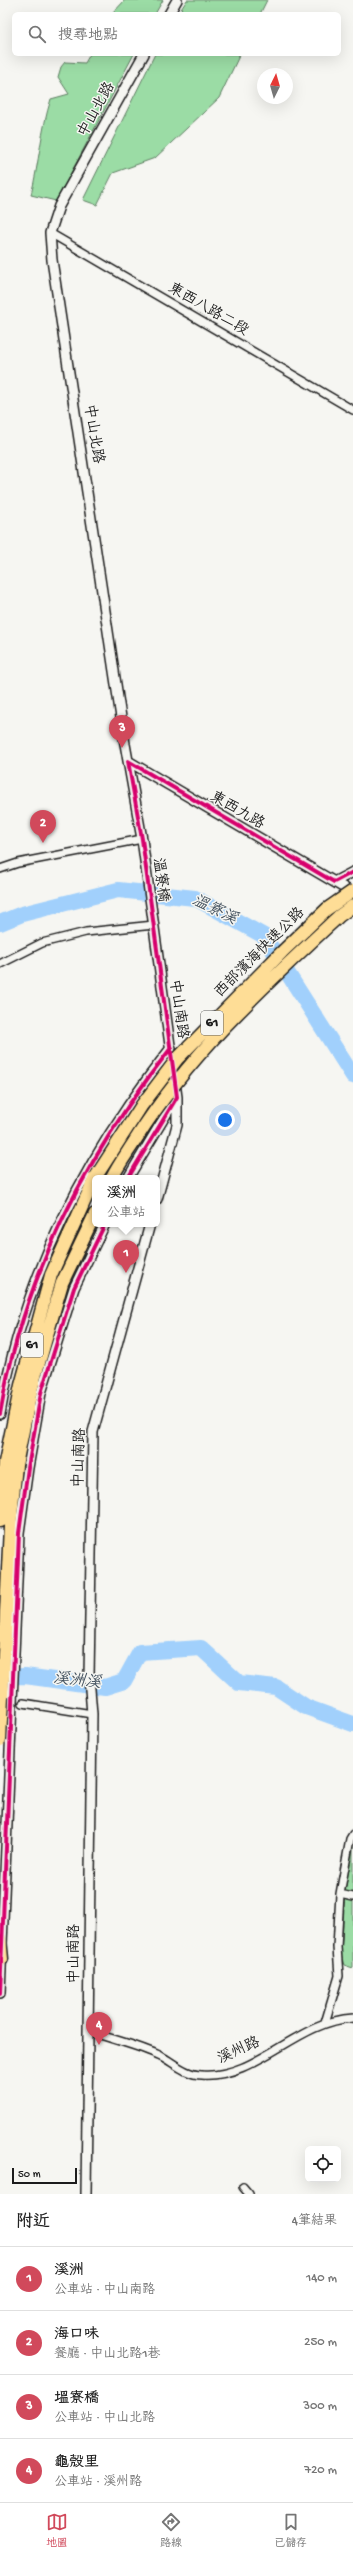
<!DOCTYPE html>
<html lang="zh-TW">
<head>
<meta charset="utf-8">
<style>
  :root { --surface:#fff; --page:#f6f6f6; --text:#222; --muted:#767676; --line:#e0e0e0; --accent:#d1495b }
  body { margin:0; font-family:"Gochi Hand","LXGW WenKai TC",sans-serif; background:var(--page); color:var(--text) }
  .controls { position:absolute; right:12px; bottom:12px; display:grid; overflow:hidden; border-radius:6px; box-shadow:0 4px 16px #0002 }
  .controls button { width:36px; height:36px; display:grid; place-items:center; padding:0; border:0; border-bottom:1px solid var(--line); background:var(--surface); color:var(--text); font:20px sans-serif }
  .compass { position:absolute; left:257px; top:68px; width:36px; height:36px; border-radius:50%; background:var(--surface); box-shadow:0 4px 16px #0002; rotate:5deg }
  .scale { position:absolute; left:12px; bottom:10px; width:65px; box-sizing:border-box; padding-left:4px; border:2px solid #1c1c1c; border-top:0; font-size:11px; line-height:14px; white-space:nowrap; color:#1c1c1c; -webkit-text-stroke:3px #f6f6f2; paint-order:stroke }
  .you { position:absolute; left:225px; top:1120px; width:14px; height:14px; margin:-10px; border:3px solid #fff; border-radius:50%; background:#1a73e8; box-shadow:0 0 0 6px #1a73e833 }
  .badge { display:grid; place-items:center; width:26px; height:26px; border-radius:50%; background:var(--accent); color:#fff; font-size:13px; font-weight:700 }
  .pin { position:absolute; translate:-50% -33px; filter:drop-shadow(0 1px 2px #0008) }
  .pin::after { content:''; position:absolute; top:21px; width:14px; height:12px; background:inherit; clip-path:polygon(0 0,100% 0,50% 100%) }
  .popup { position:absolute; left:92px; top:1175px; width:68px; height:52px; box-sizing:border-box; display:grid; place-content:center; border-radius:6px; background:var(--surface); filter:drop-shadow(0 1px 3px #0005); font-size:13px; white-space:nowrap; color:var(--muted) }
  .popup b { font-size:15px; color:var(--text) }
  .popup::after { content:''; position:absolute; left:50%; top:100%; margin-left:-8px; border:8px solid transparent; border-top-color:var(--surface) }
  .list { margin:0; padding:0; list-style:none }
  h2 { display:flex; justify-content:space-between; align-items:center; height:52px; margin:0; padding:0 16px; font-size:17px }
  h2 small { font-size:13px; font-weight:400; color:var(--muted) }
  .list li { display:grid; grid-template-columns:26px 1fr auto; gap:12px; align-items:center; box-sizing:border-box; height:64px; padding:0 16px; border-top:1px solid var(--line) }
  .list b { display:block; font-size:15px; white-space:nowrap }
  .list p { margin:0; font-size:13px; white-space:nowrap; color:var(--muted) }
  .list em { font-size:13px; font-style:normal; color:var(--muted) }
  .icon { flex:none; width:22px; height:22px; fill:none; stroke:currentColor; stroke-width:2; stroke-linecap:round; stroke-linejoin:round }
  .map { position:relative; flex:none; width:353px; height:2194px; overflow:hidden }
  .search { position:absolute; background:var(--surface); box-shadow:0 4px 16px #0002; left:12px; right:12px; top:12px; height:44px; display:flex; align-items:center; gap:10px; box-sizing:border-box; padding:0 14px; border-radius:6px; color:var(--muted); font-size:15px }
  .sheet { height:308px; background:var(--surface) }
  nav { display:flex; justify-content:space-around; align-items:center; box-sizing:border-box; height:56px; border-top:1px solid var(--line); background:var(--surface); font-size:11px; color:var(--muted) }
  nav a { display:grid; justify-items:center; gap:2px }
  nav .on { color:var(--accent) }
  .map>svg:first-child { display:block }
  .green { fill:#9bdca5; stroke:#5c7c60 }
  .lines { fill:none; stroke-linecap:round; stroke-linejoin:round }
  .river { stroke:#a1d0fc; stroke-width:16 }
  .minor-casing { stroke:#1c1c1c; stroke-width:10 }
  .tertiary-casing { stroke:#1c1c1c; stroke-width:12 }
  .trunk-casing { stroke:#1c1c1c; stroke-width:15 }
  .minor { stroke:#f6f6f2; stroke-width:7 }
  .tertiary { stroke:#f6f6f2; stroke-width:9 }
  .trunk { stroke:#fedd96; stroke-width:12 }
  .trunk-bridge-casing { stroke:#1c1c1c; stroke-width:15; stroke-linecap:butt }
  .trunk-bridge { stroke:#fedd96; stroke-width:12 }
  .cycleway-casing { stroke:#f6f6f2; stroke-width:6 }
  .cycleway { stroke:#d6006c; stroke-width:4 }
  .labels { text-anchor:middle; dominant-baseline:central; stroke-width:3; stroke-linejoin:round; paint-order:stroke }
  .shield { fill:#f6f6f2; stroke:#5d5d5c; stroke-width:1 }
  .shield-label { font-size:14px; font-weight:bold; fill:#1c1c1c }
  .street-label { font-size:15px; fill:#1c1c1c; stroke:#f6f6f2 }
  .water-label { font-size:16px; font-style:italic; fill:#44525f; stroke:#f6f6f2 }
</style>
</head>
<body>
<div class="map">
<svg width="353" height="2194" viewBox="0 0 353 2194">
  <rect width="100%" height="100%" fill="#f6f6f2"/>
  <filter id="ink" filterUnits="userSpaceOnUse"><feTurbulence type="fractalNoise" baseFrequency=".025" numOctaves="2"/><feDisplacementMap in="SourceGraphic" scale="8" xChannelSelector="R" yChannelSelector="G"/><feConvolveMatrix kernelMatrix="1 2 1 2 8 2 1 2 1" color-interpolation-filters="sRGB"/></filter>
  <g filter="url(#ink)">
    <!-- green -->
    <path class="green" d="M125,0H163L155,14H112Z
      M187,0H267L260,14H178Z
      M90,54H134L56,201L31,195C39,163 41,130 51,99L69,94L58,77L61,67L65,62L85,63Z
      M155,54H240L219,98L155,158L113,173L97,205L83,200Z
      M353,1842V1968L344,1965L341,1955L345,1893Z"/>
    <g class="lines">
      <!-- river -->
      <path class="river" d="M0,923L22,914L118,890L195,898L264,936L353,1076
        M0,1677L25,1676L105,1687L124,1681L140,1652L201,1648L239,1683L276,1687L306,1707L353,1724"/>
      <!-- minor casing -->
      <g class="minor-casing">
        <path id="minor" d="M50,233L353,410
          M0,869L18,863L142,839
          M0,964L42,943L86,932L154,925
          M23,1703L92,1714
          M340,1894L353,1897
          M325,2023L339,1976L337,1947L340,1894L350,1839L353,1834
          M89,2031C113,2040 138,2045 161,2056C174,2063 186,2075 202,2075C256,2079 297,2021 353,2018
          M243,2187L249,2194"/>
      </g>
      <!-- tertiary casing -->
      <g class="tertiary-casing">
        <path id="tertiary" d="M169,14L177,0
          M144,54L59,206L50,233L52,260L125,744L142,839L177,1097V1125L157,1199
          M128,761L353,893
          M334,882L353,872
          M128,1178L176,1098
          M0,1414C23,1278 86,1155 171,1048
          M0,1993L19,1533L28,1468L41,1393L74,1288L105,1224
          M86,2194L92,1714L89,1677L93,1432L150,1224"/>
      </g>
      <!-- trunk casing -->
      <g class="trunk-casing">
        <path id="trunk" d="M0,1521L5,1462L21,1385L51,1275L95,1178
          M2,1697L10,1526L16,1465L31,1390L62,1283L95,1214
          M0,1938L2,1959"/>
      </g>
      <!-- minor -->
      <use href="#minor" class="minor"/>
      <!-- tertiary -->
      <use href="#tertiary" class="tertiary"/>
      <!-- trunk -->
      <use href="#trunk" class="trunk"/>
      <!-- trunk-bridge casing -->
      <g class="trunk-bridge-casing">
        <path id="trunk-bridge" d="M95,1178L142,1105L177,1059L282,952L327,909L353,891
          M112,1178C119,1164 128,1152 136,1139C190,1053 265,985 339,916L353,906
          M0,1740L2,1697"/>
      </g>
      <!-- trunk-bridge -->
      <use href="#trunk-bridge" class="trunk-bridge"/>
      <!-- cycleway casing -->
      <g class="cycleway-casing">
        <path id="cycleway" d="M128,761L334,882L353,872
          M128,1178L177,1097L142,839L128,761
          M0,1414C23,1278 86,1155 171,1048
          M0,1993L19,1533L28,1468L41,1393L74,1288L105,1224"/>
      </g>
      <!-- cycleway -->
      <use href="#cycleway" class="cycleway"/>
    </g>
  </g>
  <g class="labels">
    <!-- shield labels -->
    <g class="shield">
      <rect x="201" y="1011" width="22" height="24" rx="3"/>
      <rect x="21" y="1333" width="22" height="24" rx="3"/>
    </g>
    <g class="shield-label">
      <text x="212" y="1023">61</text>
      <text x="32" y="1345">61</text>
    </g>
    <!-- street labels -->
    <g class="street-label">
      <text transform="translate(97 110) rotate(-61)">中山北路</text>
      <text transform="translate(208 310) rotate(30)">東西八路二段</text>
      <text transform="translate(93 434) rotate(81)">中山北路</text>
      <text transform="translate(237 811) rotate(30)">東西九路</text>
      <text transform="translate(160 880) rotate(82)">溫寮橋</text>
      <text transform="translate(260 953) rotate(-45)">西部濱海快速公路</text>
      <text transform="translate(178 1009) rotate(82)">中山南路</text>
      <text transform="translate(80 1458) rotate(-88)">中山南路</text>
      <text transform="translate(75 1954) rotate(-90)">中山南路</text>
      <text transform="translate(239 2051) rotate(-24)">溪州路</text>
    </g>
    <!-- water labels -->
    <g class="water-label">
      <text transform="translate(214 911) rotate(26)">溫寮溪</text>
      <text transform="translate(77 1682) rotate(6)">溪洲溪</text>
    </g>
  </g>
</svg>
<div class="controls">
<button><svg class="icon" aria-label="locate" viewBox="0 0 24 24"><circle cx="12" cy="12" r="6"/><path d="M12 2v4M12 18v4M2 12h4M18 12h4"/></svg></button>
</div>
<svg class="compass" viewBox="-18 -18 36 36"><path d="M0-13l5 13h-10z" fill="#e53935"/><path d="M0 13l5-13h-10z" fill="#767676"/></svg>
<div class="scale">50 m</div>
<div class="you"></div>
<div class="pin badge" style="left:126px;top:1273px">1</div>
<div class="popup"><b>溪洲</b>公車站</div>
<div class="pin badge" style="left:43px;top:843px">2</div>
<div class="pin badge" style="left:122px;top:748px">3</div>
<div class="pin badge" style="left:99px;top:2045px">4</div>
<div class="search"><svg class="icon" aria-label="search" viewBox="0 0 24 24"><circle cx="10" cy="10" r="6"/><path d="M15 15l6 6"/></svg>搜尋地點</div>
</div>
<section class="sheet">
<h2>附近<small>4筆結果</small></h2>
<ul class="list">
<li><span class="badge">1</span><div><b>溪洲</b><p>公車站 · 中山南路</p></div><em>140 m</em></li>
<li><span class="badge">2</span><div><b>海口味</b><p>餐廳 · 中山北路1巷</p></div><em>250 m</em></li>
<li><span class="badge">3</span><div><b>塭寮橋</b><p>公車站 · 中山北路</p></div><em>300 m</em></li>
<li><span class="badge">4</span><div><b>龜殼里</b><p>公車站 · 溪州路</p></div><em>720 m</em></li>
</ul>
</section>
<nav>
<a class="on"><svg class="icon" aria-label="map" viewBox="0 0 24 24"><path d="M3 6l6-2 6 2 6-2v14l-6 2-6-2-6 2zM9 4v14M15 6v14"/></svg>地圖</a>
<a><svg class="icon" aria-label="directions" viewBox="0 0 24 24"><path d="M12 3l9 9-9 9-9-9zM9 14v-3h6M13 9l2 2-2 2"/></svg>路線</a>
<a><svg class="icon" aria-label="saved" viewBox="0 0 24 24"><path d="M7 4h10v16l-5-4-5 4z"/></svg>已儲存</a>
</nav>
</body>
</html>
